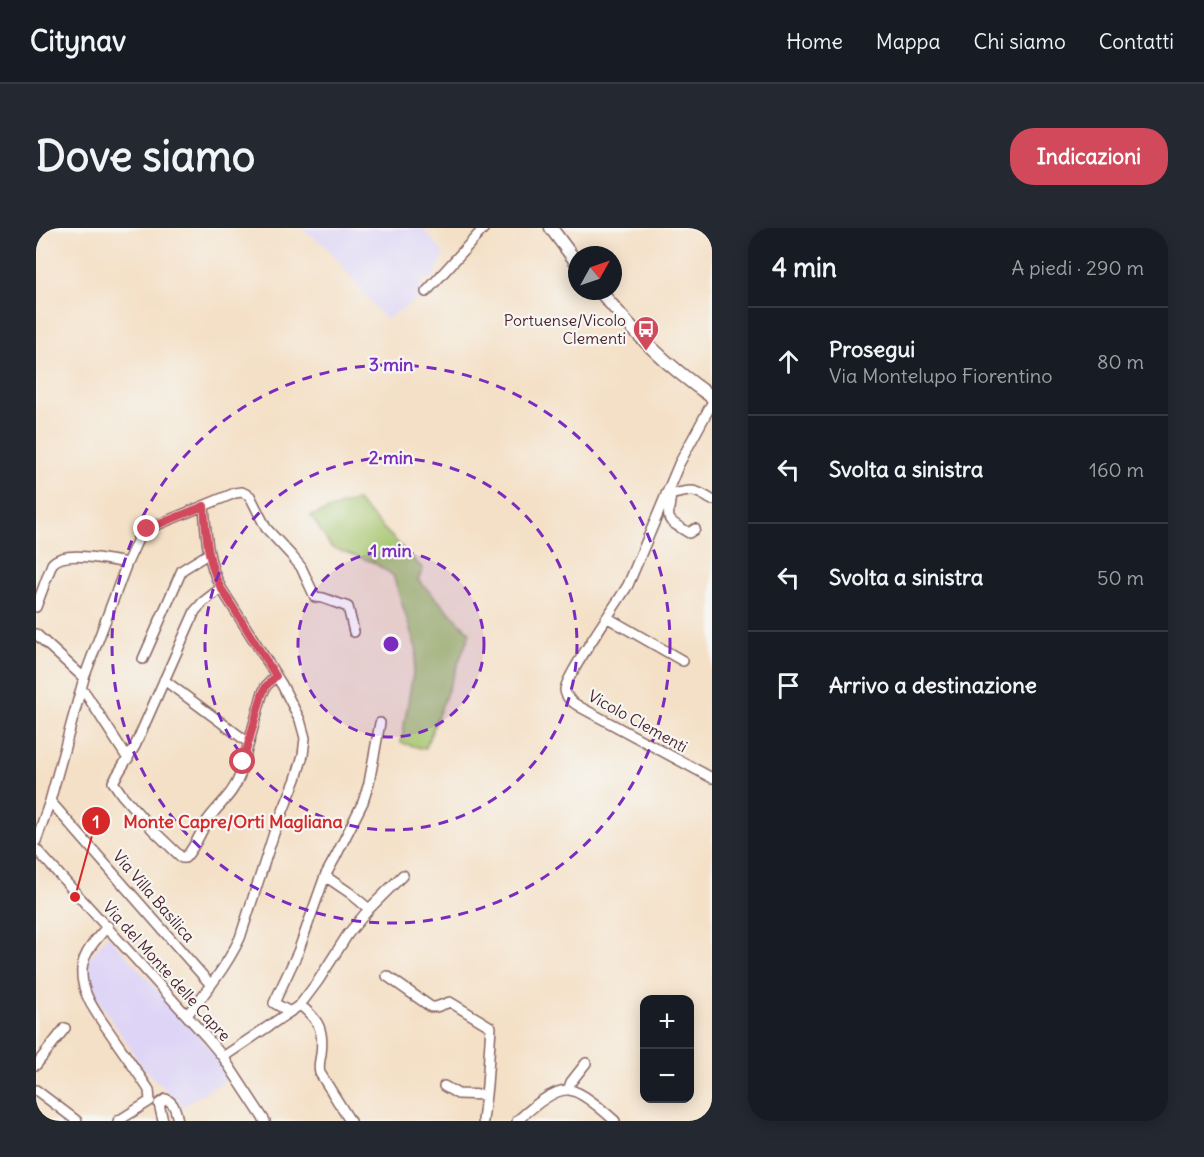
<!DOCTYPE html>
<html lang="it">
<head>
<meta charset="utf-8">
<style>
  :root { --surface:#171b24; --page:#242831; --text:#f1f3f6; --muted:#9ea1a6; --line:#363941; --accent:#d1495b }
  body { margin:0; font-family:Delius,sans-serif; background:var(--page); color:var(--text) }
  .controls { position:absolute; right:18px; bottom:18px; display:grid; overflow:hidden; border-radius:12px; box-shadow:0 3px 15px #0003 }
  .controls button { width:54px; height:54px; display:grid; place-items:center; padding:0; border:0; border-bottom:2px solid var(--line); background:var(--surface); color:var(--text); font:30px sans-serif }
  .compass { position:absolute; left:532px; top:18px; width:54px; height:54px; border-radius:50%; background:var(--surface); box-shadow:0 3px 15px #0003; rotate:50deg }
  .stop { position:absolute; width:18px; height:18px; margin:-14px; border:4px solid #d1495b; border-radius:50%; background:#fff }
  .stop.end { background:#d1495b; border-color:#fff; box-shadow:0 2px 6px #0008 }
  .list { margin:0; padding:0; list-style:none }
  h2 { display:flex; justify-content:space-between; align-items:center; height:78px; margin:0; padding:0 24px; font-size:26px }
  h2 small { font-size:20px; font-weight:400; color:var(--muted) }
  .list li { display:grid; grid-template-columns:39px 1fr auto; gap:18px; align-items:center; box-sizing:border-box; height:108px; padding:0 24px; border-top:2px solid var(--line) }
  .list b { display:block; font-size:22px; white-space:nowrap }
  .list p { margin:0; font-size:20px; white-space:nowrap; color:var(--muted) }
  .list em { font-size:20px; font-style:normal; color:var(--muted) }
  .icon { flex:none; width:33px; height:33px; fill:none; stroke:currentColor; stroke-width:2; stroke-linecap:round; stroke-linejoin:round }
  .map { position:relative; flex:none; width:676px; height:893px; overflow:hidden; border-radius:24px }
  header { display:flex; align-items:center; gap:36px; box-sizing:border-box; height:84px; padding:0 30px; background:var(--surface); border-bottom:2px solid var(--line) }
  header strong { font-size:28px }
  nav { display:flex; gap:33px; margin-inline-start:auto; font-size:21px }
  .intro { display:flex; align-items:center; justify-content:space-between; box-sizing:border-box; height:144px; padding:0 36px }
  h1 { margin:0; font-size:42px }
  .button { padding:15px 27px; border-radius:24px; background:var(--accent); color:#fff; font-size:21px; font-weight:700 }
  main { display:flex; gap:36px; padding:0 36px }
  aside { flex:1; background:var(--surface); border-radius:24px; box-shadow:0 3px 15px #0003 }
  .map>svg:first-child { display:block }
  .built { fill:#ded5f6 }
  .green { fill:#a4c46c; stroke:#77724c; stroke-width:1.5 }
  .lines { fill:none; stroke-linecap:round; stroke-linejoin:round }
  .minor-casing { stroke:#866361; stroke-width:12 }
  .major-casing { stroke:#866361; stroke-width:15 }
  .minor { stroke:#fff; stroke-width:9 }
  .major { stroke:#fff; stroke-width:12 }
  .route { stroke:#d1495b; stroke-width:8 }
  .ring { fill:none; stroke:#7b2cbf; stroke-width:3; stroke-dasharray:10 8 }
  .labels { text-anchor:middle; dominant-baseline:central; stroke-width:4.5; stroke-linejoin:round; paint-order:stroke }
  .poi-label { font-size:16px; fill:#4a1f2b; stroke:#f6f6f2; text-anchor:end }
  .street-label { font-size:16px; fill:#4a1f2b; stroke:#f6f6f2 }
  .centre { fill:#7b2cbf; stroke:#f6f6f2; stroke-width:3 }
  .ring-label { font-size:18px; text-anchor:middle; font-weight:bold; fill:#7b2cbf; stroke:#f6f6f2; stroke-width:4.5; stroke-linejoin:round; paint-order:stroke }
  .leader { fill:none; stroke:#d62828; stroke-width:2 }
  .callout-dot { fill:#d62828; stroke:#f6f6f2; stroke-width:2 }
  .mark-label { font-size:18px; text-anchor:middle; font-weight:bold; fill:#fff }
  .callout-label { font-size:18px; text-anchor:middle; font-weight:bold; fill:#d62828; stroke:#f6f6f2; stroke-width:4.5; stroke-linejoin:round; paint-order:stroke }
</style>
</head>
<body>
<header>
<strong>Citynav</strong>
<nav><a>Home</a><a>Mappa</a><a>Chi siamo</a><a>Contatti</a></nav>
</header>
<div class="intro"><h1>Dove siamo</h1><a class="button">Indicazioni</a></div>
<main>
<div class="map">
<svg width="676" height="893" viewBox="0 0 676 893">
  <rect width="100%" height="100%" fill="#f6f6f2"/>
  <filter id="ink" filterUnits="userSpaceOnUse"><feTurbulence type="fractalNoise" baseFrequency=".0167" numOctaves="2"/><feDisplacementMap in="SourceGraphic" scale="12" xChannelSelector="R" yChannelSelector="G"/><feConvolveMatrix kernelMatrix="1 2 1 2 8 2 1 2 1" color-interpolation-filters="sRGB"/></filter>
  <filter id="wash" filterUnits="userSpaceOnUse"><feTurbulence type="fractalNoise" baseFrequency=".008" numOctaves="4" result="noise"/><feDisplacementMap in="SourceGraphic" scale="24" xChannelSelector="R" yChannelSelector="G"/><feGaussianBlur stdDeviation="1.35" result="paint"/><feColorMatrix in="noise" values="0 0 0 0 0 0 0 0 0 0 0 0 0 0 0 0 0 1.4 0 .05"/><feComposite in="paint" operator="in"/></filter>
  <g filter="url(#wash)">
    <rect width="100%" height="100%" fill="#f4e0c6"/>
    <!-- built -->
    <path class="built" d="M265,0H387L405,22L408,27L397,50L393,52L389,50L383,57L388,67L349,92L291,19Z
      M72,707L178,825L193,850L147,878L107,840L61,770L52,747V731Z"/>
    <!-- green -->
    <path class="green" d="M320,272L387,341L382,352L434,405L389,521L365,515L381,423L357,347L337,334L295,319L275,288Z"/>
  </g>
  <g filter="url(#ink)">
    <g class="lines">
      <!-- minor casing -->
      <g class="minor-casing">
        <path id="minor" d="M390,64L448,0
          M676,175L643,236L592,357C582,374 528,451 529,462C530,471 538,475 544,479L676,550
          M630,266C639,268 647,262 656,263C663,263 670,269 676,272
          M635,267C631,295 629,290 653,305L659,301
          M185,360L167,374L159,383L99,518L77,554L86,567L117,602L146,630H149C159,619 164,606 171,593C182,577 197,567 204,547L226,467L230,458L240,448
          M0,379L16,336C28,321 73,332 91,335
          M572,390L647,433
          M0,406L48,450
          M107,431L146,342L172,326
          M128,452L213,515
          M45,461L50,466L92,531
          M14,573L175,757
          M0,613L14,573L48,450L91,335L103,309L111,301L199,265L206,264L214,268L230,300L255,327L265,339L279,369L287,370L312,379L318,404
          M0,621L172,811L187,829L229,893
          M289,648L314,665L333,681
          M72,698C61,710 47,725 46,741C44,768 65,791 79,812C90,828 102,845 113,862L114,873L82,893
          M351,748L395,779H400L414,774L455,799L451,857L447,893
          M264,777C283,792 288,802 285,826C284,833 282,838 284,845L314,893
          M254,784L238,775L262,724L289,648L300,628L327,574L333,555L344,495
          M151,787C171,763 190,739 204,710L238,605L260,551L267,527L269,510L264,492L246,457L185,360C171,334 170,306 168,278
          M187,829L264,777L282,753L312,706L333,681L367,647
          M0,837L29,800
          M408,858L422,866L450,867
          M0,862L41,893
          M532,862L535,854L550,835
          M127,893L123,876L130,871C139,875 140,884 142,893
          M481,893C492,883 517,860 533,862C546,863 569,884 579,893"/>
      </g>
      <!-- major casing -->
      <g class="major-casing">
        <path id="major" d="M515,0L541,35
          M564,63C600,106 629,137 676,169"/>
      </g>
      <!-- minor -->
      <use href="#minor" class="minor"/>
      <!-- major -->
      <use href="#major" class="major"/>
    </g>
  </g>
  <g class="lines" filter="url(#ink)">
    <!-- route -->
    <path class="route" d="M111,301L168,278C170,306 171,334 185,360L240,448L230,458L226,467L207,534"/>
  </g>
  <!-- distance rings -->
  <circle cx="355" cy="416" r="93" fill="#7b2cbf" fill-opacity=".12"/>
  <g class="ring">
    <circle cx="355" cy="416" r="93"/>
    <circle cx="355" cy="416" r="186"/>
    <circle cx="355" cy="416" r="279"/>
  </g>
  <!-- icons -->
  <defs>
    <g id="bus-pin" transform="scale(1.35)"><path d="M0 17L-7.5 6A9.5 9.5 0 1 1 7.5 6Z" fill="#d1495b" stroke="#f6f6f2"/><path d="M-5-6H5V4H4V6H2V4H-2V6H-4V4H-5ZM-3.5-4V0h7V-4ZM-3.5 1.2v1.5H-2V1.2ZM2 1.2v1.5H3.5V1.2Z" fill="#fff"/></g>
  </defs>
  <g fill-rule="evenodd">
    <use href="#bus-pin" x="610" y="101"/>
  </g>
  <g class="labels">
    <!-- poi labels -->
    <g class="poi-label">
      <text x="590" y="92">Portuense/Vicolo<tspan x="590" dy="18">Clementi</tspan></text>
    </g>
    <!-- street labels -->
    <g class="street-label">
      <text transform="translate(602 493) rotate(29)">Vicolo Clementi</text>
      <text transform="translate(118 668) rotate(49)">Via Villa Basilica</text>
      <text transform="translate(131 743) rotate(48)">Via del Monte delle Capre</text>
    </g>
  </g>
  <circle cx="355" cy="416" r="9" class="centre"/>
  <g class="ring-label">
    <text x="355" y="143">3 min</text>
    <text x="355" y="236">2 min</text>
    <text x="355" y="329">1 min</text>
  </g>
  <!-- callouts -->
  <path class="leader" d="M39 669L60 593"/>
  <g class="callout-dot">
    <circle cx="39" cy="669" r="6"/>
    <circle cx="60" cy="593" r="15"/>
  </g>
  <g class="mark-label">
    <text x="60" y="600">1</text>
  </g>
  <g class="callout-label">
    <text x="197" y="600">Monte Capre/Orti Magliana</text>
  </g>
</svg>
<div class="controls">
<button>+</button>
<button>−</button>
</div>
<svg class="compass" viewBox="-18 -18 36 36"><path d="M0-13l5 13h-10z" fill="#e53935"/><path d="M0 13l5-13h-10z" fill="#9ea1a6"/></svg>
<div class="stop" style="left:207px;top:534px"></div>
<div class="stop end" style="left:111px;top:301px"></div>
</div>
<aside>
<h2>4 min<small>A piedi · 290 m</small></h2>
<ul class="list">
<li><svg class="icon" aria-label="ahead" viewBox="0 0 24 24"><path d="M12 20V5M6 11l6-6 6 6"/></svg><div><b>Prosegui</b><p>Via Montelupo Fiorentino</p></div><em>80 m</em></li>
<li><svg class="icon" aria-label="left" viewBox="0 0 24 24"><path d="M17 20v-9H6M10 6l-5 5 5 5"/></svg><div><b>Svolta a sinistra</b></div><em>160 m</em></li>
<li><svg class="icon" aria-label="left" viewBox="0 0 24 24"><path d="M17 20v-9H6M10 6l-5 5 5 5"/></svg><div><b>Svolta a sinistra</b></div><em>50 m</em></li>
<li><svg class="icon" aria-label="arrive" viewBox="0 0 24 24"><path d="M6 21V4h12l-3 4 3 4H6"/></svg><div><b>Arrivo a destinazione</b></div></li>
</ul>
</aside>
</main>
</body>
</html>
